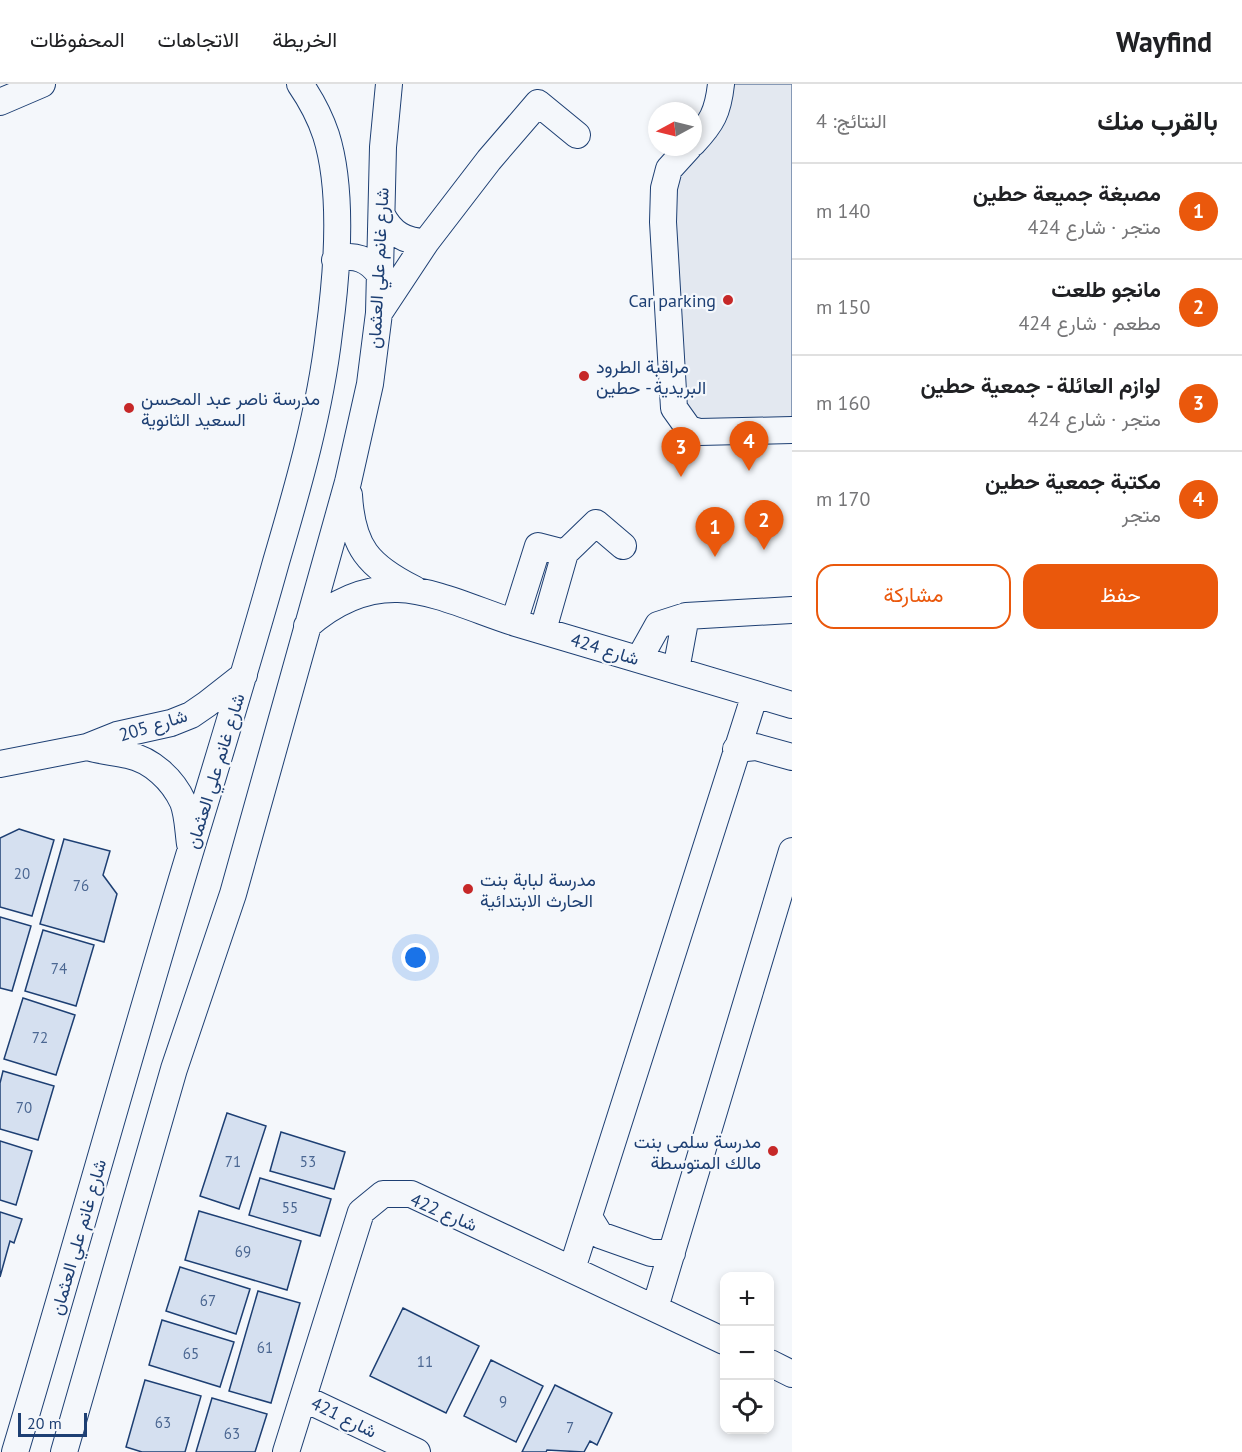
<!DOCTYPE html>
<html lang="ar">
<head>
<meta charset="utf-8">
<style>
  :root { --surface:#fff; --page:#f6f6f6; --text:#202124; --muted:#757577; --line:#e0e0e0; --accent:#ea580c }
  body { margin:0; font-family:"PT Sans",Vazirmatn,sans-serif; background:var(--page); color:var(--text); direction:rtl }
  .controls { position:absolute; right:18px; bottom:18px; display:grid; overflow:hidden; border-radius:12px; box-shadow:0 3px 9px #0003 }
  .controls button { width:54px; height:54px; display:grid; place-items:center; padding:0; border:0; border-bottom:2px solid var(--line); background:var(--surface); color:var(--text); font:30px sans-serif }
  .compass { position:absolute; left:648px; top:18px; width:54px; height:54px; border-radius:50%; background:var(--surface); box-shadow:0 3px 9px #0003; rotate:263deg }
  .scale { position:absolute; left:18px; bottom:15px; width:69px; box-sizing:border-box; padding-left:6px; border:3px solid #1d3f73; border-top:0; font-size:16px; line-height:21px; white-space:nowrap; color:#1d3f73; -webkit-text-stroke:4px #f4f7fb; paint-order:stroke }
  .you { position:absolute; left:416px; top:874px; width:21px; height:21px; margin:-15px; border:4px solid #fff; border-radius:50%; background:#1a73e8; box-shadow:0 0 0 9px #1a73e833 }
  .badge { display:grid; place-items:center; width:39px; height:39px; border-radius:50%; background:var(--accent); color:#fff; font-size:20px; font-weight:700 }
  .pin { position:absolute; translate:-50% -50px; filter:drop-shadow(0 2px 3px #0008) }
  .pin::after { content:''; position:absolute; top:32px; width:21px; height:18px; background:inherit; clip-path:polygon(0 0,100% 0,50% 100%) }
  .list { margin:0; padding:0; list-style:none }
  h2 { display:flex; justify-content:space-between; align-items:center; height:78px; margin:0; padding:0 24px; font-size:26px }
  h2 small { font-size:20px; font-weight:400; color:var(--muted) }
  .list li { display:grid; grid-template-columns:39px 1fr auto; gap:18px; align-items:center; box-sizing:border-box; height:96px; padding:0 24px; border-top:2px solid var(--line) }
  .list b { display:block; font-size:22px; white-space:nowrap }
  .list p { margin:0; font-size:20px; white-space:nowrap; color:var(--muted) }
  .list em { font-size:20px; font-style:normal; color:var(--muted) }
  .actions { display:flex; gap:12px; padding:18px 24px }
  .actions a { flex:1; padding:14px 0; border:2px solid var(--accent); border-radius:18px; text-align:center; font-size:21px; color:var(--accent) }
  .actions .main { background:var(--accent); color:#fff }
  .icon { flex:none; width:33px; height:33px; fill:none; stroke:currentColor; stroke-width:2; stroke-linecap:round; stroke-linejoin:round }
  .map { position:relative; flex:none; width:792px; height:1368px; overflow:hidden; direction:ltr }
  header { display:flex; align-items:center; gap:36px; box-sizing:border-box; height:84px; padding:0 30px; background:var(--surface); border-bottom:2px solid var(--line) }
  header strong { font-size:28px }
  nav { display:flex; gap:33px; margin-inline-start:auto; font-size:21px }
  main { display:flex }
  aside { flex:1; background:var(--surface) }
  .map>svg:first-child { display:block }
  .parking { fill:#e3e8f0; stroke:#687fa3; stroke-width:1.5 }
  .building { fill:#d5e0f0; stroke:#1d3f73; stroke-width:1.5 }
  .lines { fill:none; stroke-linecap:round; stroke-linejoin:round }
  .minor-casing { stroke:#1d3f73; stroke-width:28 }
  .minor { stroke:#f4f7fb; stroke-width:26 }
  .poi-dot { fill:#c62828; stroke:#f4f7fb; stroke-width:2 }
  .labels { text-anchor:middle; dominant-baseline:central; stroke-width:4.5; stroke-linejoin:round; paint-order:stroke }
  .number-label { font-size:15px; fill:#4b6792 }
  .street-label { font-size:18px; fill:#1d3f73; stroke:#f4f7fb }
  .poi-label { font-size:18px; fill:#1d3f73; stroke:#f4f7fb; text-anchor:start }
</style>
</head>
<body>
<header>
<strong>Wayfind</strong>
<nav><a>الخريطة</a><a>الاتجاهات</a><a>المحفوظات</a></nav>
</header>
<main>
<aside>
<h2>بالقرب منك<small>النتائج: 4</small></h2>
<ul class="list">
<li><span class="badge">1</span><div><b>مصبغة جميعة حطين</b><p>متجر · شارع 424</p></div><em>140 m</em></li>
<li><span class="badge">2</span><div><b>مانجو طلعت</b><p>مطعم · شارع 424</p></div><em>150 m</em></li>
<li><span class="badge">3</span><div><b>لوازم العائلة - جمعية حطين</b><p>متجر · شارع 424</p></div><em>160 m</em></li>
<li><span class="badge">4</span><div><b>مكتبة جمعية حطين</b><p>متجر</p></div><em>170 m</em></li>
</ul>
<div class="actions"><a class="main">حفظ</a><a>مشاركة</a></div>
</aside>
<div class="map">
<svg width="792" height="1368" viewBox="0 0 792 1368">
  <rect width="100%" height="100%" fill="#f4f7fb"/>
  <!-- parking -->
  <path class="parking" d="M717,0H792V344L672,333L654,100L685,63Z"/>
  <!-- building -->
  <path class="building" d="M19,745L54,756L32,832L0,823V754Z
    M64,755L110,767L103,791L117,810L104,858L40,840Z
    M0,833L31,842L12,907L0,904Z
    M43,846L94,861L76,922L25,907Z
    M23,914L75,931L56,991L4,975Z
    M3,987L54,1002L38,1056L0,1045V999Z
    M227,1029L266,1042L239,1125L200,1112Z
    M281,1048L345,1068L334,1105L270,1087Z
    M0,1057L32,1067L16,1121L0,1116Z
    M260,1094L331,1115L320,1152L249,1131Z
    M199,1127L301,1157L287,1206L185,1176Z
    M0,1128L22,1135L14,1159L10,1157L0,1193Z
    M180,1183L250,1205L236,1250L166,1227Z
    M258,1207L300,1219L271,1319L229,1307Z
    M403,1224L479,1262L446,1329L370,1292Z
    M162,1236L234,1258L220,1303L149,1281Z
    M491,1276L543,1302L516,1358L464,1332Z
    M145,1296L201,1312L185,1368H142L126,1363Z
    M555,1301L612,1329L597,1361L590,1357L584,1368L547,1366L546,1368H522Z
    M212,1314L267,1330L255,1368H196Z"/>
  <g class="lines">
    <!-- minor casing -->
    <g class="minor-casing">
      <path id="minor" d="M0,18L42,0
        M693,59C712,39 718,28 721,0
        M689,63L669,85L664,104L663,138L674,324L689,345L699,348L792,346
        M382,131C391,149 405,158 426,158
        M335,176C354,169 369,175 380,191
        M379,229L426,158L489,76L538,19L577,51
        M349,411C352,463 368,482 414,505
        M514,538L538,462L565,469L596,439L623,462
        M307,542C333,519 362,504 398,505C435,506 480,528 516,539C608,567 700,594 792,621
        M543,546L565,469
        M639,575L658,541L686,532L792,526
        M676,586L686,532
        M87,663C101,667 114,668 128,671C152,676 173,696 183,718C188,731 188,746 190,760
        M736,665L756,663L792,673
        M0,680L87,663L117,651L171,639L191,631L207,620L244,591
        M589,1133L600,1151L651,1169H672
        M572,1185L755,610
        M655,1224L792,767
        M770,1279L792,1290
        M303,1314L417,1368
        M15,1368C77,1161 134,952 197,745C224,656 251,568 276,478C298,403 320,327 329,249C337,190 344,108 326,51C320,33 311,16 300,0
        M64,1368L174,985L233,810L348,398L370,300L379,229L383,63L389,0
        M286,1368L361,1128L383,1110H411L724,1257"/>
    </g>
    <!-- minor -->
    <use href="#minor" class="minor"/>
  </g>
  <!-- markers -->
  <g class="poi-dot">
    <circle cx="728" cy="216" r="6"/>
    <circle cx="584" cy="292" r="6"/>
    <circle cx="129" cy="324" r="6"/>
    <circle cx="468" cy="805" r="6"/>
    <circle cx="773" cy="1067" r="6"/>
  </g>
  <g class="labels">
    <!-- number labels -->
    <g class="number-label">
      <text x="22" y="789">20</text>
      <text x="81" y="801">76</text>
      <text x="59" y="884">74</text>
      <text x="40" y="953">72</text>
      <text x="24" y="1023">70</text>
      <text x="233" y="1077">71</text>
      <text x="308" y="1077">53</text>
      <text x="290" y="1123">55</text>
      <text x="243" y="1167">69</text>
      <text x="208" y="1216">67</text>
      <text x="265" y="1263">61</text>
      <text x="191" y="1269">65</text>
      <text x="425" y="1277">11</text>
      <text x="503" y="1317">9</text>
      <text x="163" y="1338">63</text>
      <text x="570" y="1343">7</text>
      <text x="232" y="1349">63</text>
    </g>
    <!-- street labels -->
    <g class="street-label">
      <text transform="translate(378 184) rotate(-87)">شارع غانم علي العثمان</text>
      <text transform="translate(605 565) rotate(17)">شارع 424</text>
      <text transform="translate(153 641) rotate(-17)">شارع 205</text>
      <text transform="translate(215 687) rotate(-73)">شارع غانم علي العثمان</text>
      <text transform="translate(444 1128) rotate(23)">شارع 422</text>
      <text transform="translate(78 1153) rotate(-74)">شارع غانم علي العثمان</text>
      <text transform="translate(344 1333) rotate(26)">شارع 421</text>
    </g>
    <!-- poi labels -->
    <g class="poi-label">
      <text x="716" y="216" text-anchor="end">Car parking</text>
      <text x="596" y="282">مراقبة الطرود<tspan x="596" dy="21">البريدية - حطين</tspan></text>
      <text x="141" y="314">مدرسة ناصر عبد المحسن<tspan x="141" dy="21">السعيد الثانوية</tspan></text>
      <text x="480" y="795">مدرسة لبابة بنت<tspan x="480" dy="21">الحارث الابتدائية</tspan></text>
      <text x="761" y="1057" text-anchor="end">مدرسة سلمى بنت<tspan x="761" dy="21">مالك المتوسطة</tspan></text>
    </g>
  </g>
</svg>
<div class="controls">
<button>+</button>
<button>−</button>
<button><svg class="icon" aria-label="locate" viewBox="0 0 24 24"><circle cx="12" cy="12" r="6"/><path d="M12 2v4M12 18v4M2 12h4M18 12h4"/></svg></button>
</div>
<svg class="compass" viewBox="-18 -18 36 36"><path d="M0-13l5 13h-10z" fill="#e53935"/><path d="M0 13l5-13h-10z" fill="#757577"/></svg>
<div class="scale">20 m</div>
<div class="you"></div>
<div class="pin badge" style="left:715px;top:473px">1</div>
<div class="pin badge" style="left:764px;top:466px">2</div>
<div class="pin badge" style="left:681px;top:393px">3</div>
<div class="pin badge" style="left:749px;top:387px">4</div>
</div>
</main>
</body>
</html>
